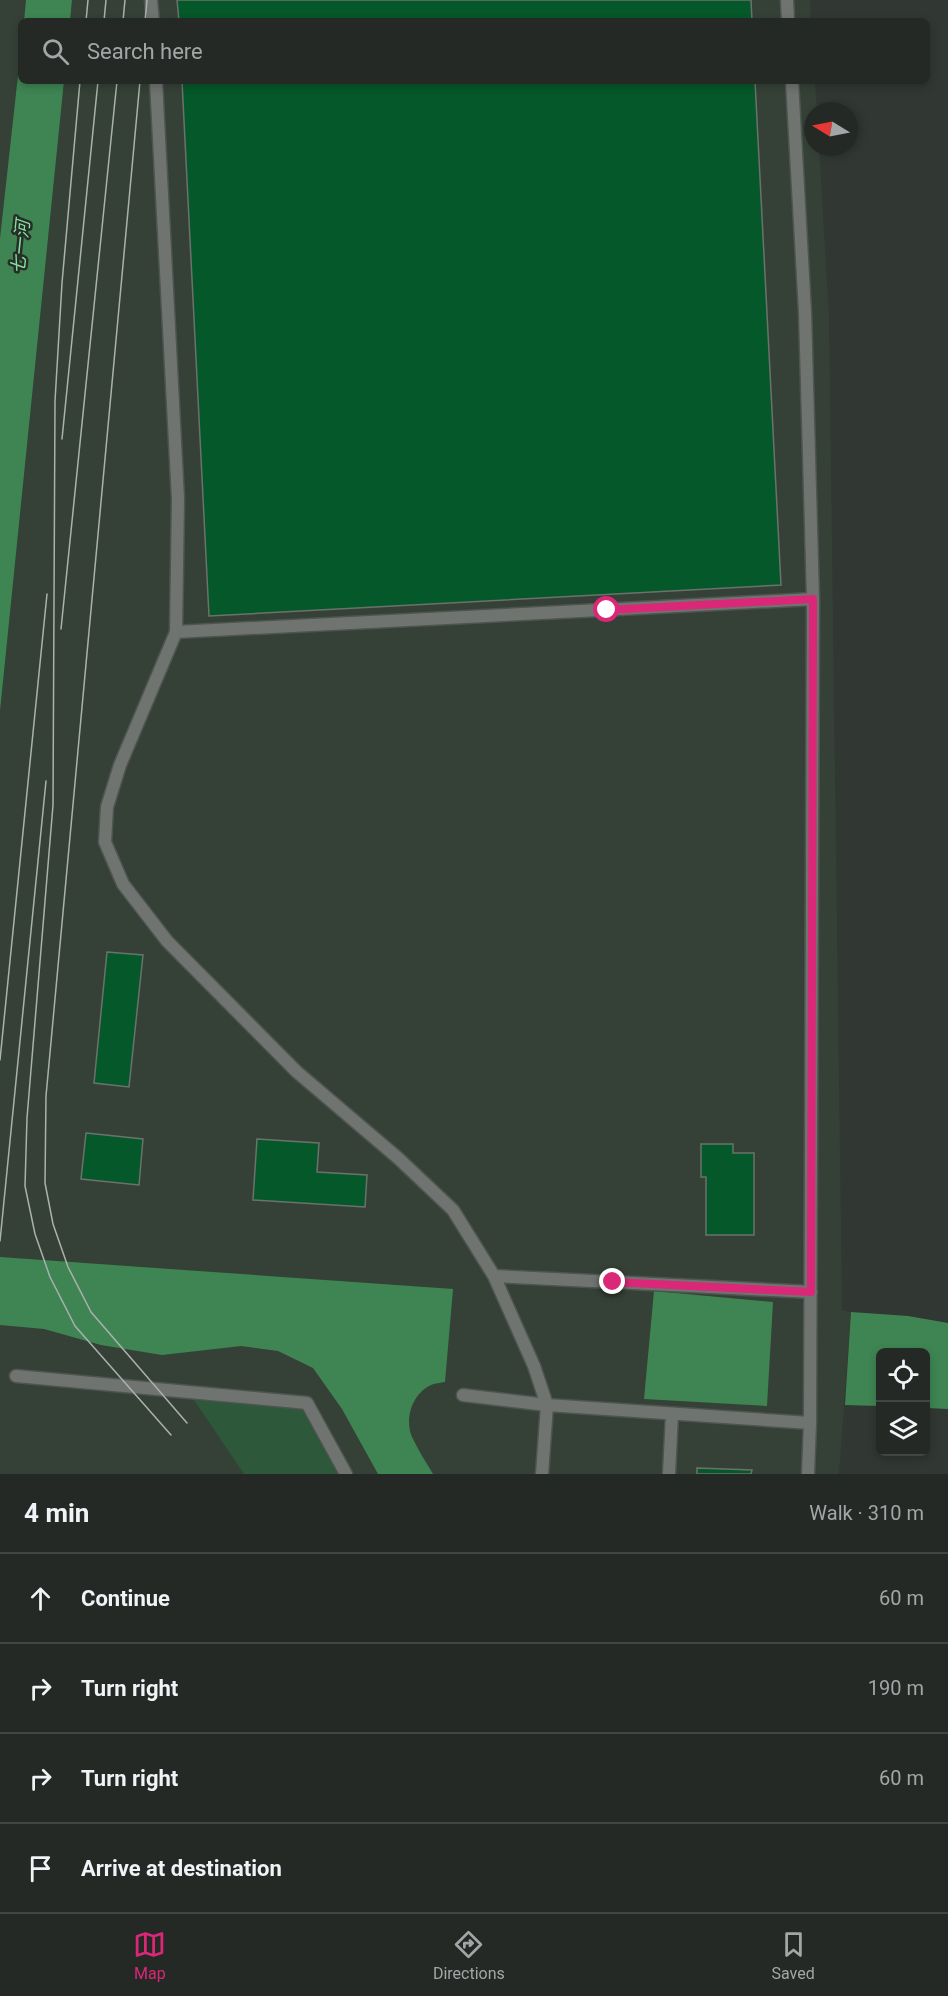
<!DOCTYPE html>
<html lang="en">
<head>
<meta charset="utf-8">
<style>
  :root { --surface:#252926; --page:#313532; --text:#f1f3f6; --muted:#a3a6a7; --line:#424543; --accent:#db2777 }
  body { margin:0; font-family:Roboto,"Noto Sans SC",sans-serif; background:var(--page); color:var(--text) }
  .controls { position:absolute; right:18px; bottom:18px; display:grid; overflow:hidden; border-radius:9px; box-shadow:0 3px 9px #0003 }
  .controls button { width:54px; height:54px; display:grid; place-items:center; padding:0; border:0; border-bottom:2px solid var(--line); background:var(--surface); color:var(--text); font:30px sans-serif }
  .compass { position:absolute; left:804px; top:102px; width:54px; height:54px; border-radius:50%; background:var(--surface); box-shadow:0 3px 9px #0003; rotate:280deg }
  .stop { position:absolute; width:18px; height:18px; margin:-14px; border:4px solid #db2777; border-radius:50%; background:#fff }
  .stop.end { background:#db2777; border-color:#fff; box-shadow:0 2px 6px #0008 }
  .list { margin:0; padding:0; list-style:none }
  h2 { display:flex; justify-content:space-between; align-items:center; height:78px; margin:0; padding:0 24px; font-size:26px }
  h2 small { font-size:20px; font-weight:400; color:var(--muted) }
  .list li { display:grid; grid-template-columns:39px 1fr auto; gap:18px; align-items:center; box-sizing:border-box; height:90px; padding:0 24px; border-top:2px solid var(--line) }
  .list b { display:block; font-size:22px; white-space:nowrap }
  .list em { font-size:20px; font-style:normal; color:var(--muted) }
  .icon { flex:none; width:33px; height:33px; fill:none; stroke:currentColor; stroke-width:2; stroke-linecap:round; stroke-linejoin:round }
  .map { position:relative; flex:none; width:948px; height:1474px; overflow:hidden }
  .search { position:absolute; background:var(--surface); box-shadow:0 3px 9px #0003; left:18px; right:18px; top:18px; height:66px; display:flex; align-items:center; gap:15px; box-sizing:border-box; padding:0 21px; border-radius:9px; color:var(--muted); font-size:22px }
  .sheet { height:438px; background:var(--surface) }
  nav { display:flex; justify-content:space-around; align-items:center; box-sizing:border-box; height:84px; border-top:2px solid var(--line); background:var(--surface); font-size:16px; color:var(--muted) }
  nav a { display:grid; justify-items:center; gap:3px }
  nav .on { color:var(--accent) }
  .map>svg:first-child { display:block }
  .built { fill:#354137 }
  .green { fill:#2d5839 }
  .water { fill:#3e8553 }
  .building { fill:#055829; stroke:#6b726c; stroke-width:1.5 }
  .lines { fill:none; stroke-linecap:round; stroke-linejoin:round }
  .service-casing { stroke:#4e544f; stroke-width:15 }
  .service { stroke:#707471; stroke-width:12 }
  .tram { stroke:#acb1ad; stroke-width:1.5 }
  .route { stroke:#db2777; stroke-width:8 }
  .labels { text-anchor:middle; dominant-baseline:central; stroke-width:5; stroke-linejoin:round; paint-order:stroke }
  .water-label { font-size:18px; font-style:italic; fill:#83e49d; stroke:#272d28 }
</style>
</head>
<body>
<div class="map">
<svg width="948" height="1474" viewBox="0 0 948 1474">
  <rect width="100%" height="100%" fill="#313732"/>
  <!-- built -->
  <path class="built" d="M0,0H26L24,21H21V48L0,238Z
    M72,0H810L811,21H70Z
    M64,81H815L817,111H813V147H819L829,317L842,1310L851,1312L839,1474H0V711Z"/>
  <!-- green -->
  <path class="green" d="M194,1400L302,1408L338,1474H244Z"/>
  <!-- water -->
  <path class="water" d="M26,0H72L70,21H24Z
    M21,48V81H64L0,711V238Z
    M0,1257L453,1289L445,1382C441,1383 435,1383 431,1385C413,1393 404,1418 412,1437C418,1450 426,1462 433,1474H378L342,1409L313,1368L278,1351L241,1346L162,1355L101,1345L44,1329L0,1325Z
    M654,1291L773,1302L767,1406L644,1399Z
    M851,1312L908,1316L948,1323V1409L926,1408V1352H880V1406L845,1405Z"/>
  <!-- building -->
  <path class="building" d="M177,0H751L752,21H179Z
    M182,81H755L781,585L209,616Z
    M107,952L143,955L129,1087L94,1083Z
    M86,1133L143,1139L139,1185L81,1179Z
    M257,1139L319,1143L317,1172L367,1175L365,1207L253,1200Z
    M701,1144H733V1153H754V1235H706V1177H701Z
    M697,1468L752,1470L751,1474H697Z"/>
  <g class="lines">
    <!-- service casing -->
    <g class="service-casing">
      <path id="service" d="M151,0L153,21
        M787,0L788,21
        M156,81L178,499L176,632L120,765L107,807L105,842L123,884L167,941L297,1072L398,1158L453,1210L494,1276L534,1366L547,1405L542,1474
        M792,81L805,312L813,599L810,1423L808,1474
        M176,632L813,599
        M494,1276L811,1292
        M16,1376L307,1403L346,1474
        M463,1395L547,1405L810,1423
        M669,1474L672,1414"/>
    </g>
    <!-- service -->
    <use href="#service" class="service"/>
    <!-- tram -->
    <path class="tram" d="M86,21L88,0
      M104,21L106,0
      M123,21L125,0
      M145,21L147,0
      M80,81L62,283L55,401L53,805L27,1118L25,1186L35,1234L50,1277L75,1326L171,1435
      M140,81L46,1096L45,1183L53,1224L68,1267L91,1312L187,1423
      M62,439L98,81
      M61,629L117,81
      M0,1060L47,594
      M0,1241L46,781"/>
  </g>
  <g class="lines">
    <!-- route -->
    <path class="route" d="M607,610L813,599L811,1292L613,1282"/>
  </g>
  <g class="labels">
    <!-- water labels -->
    <g class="water-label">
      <text transform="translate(20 247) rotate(-84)">七一河</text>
    </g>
  </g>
</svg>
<div class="controls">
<button><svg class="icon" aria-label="locate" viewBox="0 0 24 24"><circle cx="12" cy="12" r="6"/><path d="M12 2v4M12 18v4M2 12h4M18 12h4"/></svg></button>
<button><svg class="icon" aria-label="layers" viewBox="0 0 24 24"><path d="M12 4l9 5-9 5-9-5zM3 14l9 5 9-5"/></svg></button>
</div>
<svg class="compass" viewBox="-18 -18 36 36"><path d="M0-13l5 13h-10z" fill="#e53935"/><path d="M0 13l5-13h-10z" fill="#a3a6a7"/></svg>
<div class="stop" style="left:607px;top:610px"></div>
<div class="stop end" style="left:613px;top:1282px"></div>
<div class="search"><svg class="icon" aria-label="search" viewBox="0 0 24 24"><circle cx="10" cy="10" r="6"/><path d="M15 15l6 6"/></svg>Search here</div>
</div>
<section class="sheet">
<h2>4 min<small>Walk · 310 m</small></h2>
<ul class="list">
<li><svg class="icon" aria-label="ahead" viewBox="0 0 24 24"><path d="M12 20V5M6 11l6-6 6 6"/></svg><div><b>Continue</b></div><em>60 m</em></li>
<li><svg class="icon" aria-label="right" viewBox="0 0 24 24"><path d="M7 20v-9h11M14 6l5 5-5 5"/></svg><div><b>Turn right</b></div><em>190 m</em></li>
<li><svg class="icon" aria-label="right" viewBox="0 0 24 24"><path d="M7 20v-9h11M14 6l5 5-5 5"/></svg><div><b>Turn right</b></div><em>60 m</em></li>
<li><svg class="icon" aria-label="arrive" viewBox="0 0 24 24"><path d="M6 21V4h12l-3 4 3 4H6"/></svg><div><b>Arrive at destination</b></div></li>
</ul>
</section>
<nav>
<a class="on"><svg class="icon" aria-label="map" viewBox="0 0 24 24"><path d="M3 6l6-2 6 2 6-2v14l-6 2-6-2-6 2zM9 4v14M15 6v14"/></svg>Map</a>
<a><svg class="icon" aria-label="directions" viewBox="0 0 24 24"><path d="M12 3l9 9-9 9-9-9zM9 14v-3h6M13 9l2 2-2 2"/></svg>Directions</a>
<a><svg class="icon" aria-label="saved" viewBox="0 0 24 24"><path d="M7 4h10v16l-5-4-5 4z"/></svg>Saved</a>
</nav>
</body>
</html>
